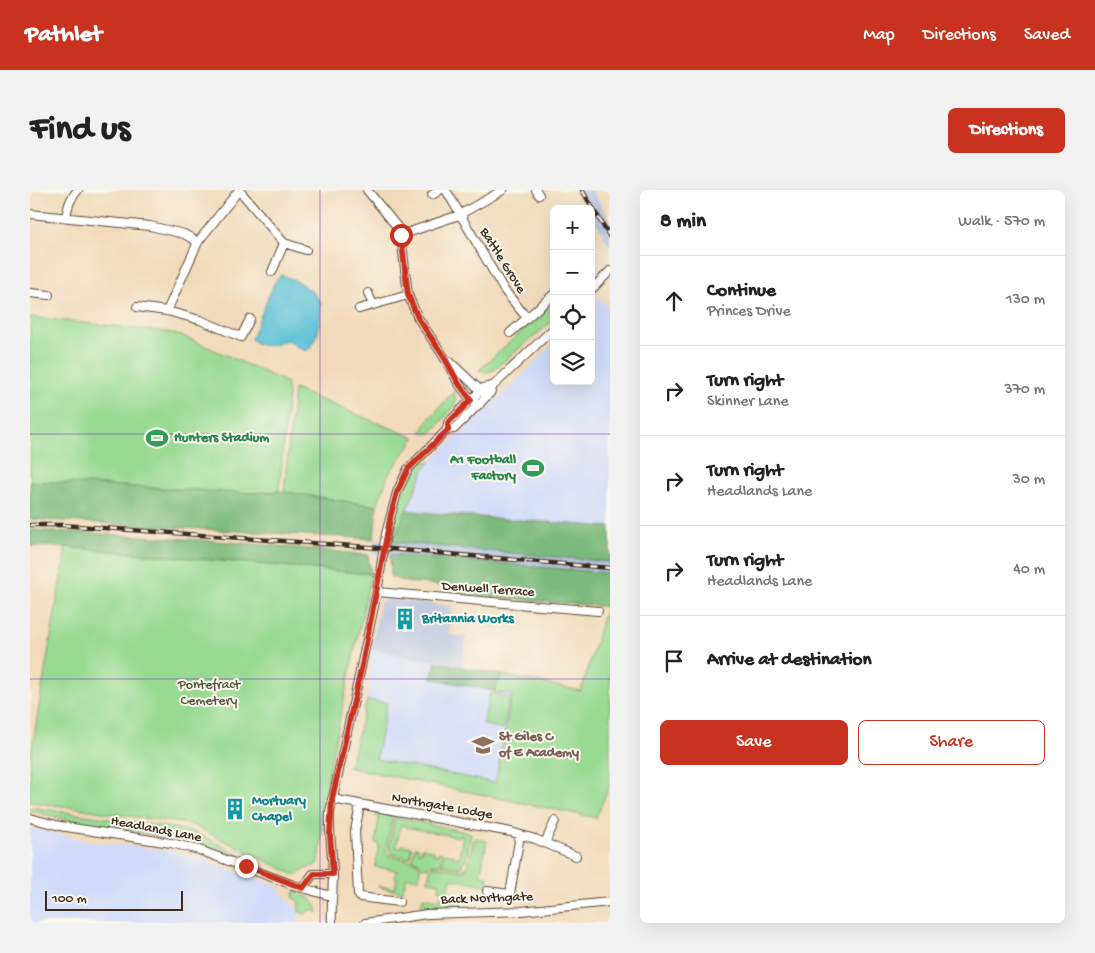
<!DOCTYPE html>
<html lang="en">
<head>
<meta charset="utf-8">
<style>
  :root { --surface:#fff; --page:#f2f2f2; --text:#222; --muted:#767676; --line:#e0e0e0; --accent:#c8321e }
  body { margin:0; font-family:"Gochi Hand",sans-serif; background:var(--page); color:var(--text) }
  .controls { position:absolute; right:15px; top:15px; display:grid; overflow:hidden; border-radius:8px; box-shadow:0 5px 20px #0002 }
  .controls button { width:45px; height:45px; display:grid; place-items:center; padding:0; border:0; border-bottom:1px solid var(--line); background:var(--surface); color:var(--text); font:25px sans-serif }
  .scale { position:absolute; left:15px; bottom:12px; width:138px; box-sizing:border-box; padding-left:5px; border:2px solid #3b2a1e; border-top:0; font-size:14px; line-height:18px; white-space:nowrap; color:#3b2a1e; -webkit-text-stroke:4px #fbf7ec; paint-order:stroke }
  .stop { position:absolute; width:15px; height:15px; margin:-11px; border:4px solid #c8321e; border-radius:50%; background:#fff }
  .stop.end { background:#c8321e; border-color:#fff; box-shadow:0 1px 5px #0008 }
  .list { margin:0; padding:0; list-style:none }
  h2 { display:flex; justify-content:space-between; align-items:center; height:65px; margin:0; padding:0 20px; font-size:21px }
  h2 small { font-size:16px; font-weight:400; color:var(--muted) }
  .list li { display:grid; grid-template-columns:32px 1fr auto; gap:15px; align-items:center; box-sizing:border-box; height:90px; padding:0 20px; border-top:1px solid var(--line) }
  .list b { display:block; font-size:19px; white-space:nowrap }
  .list p { margin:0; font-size:16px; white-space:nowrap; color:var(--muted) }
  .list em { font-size:16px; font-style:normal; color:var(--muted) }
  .actions { display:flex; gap:10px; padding:15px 20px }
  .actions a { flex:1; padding:11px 0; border:1px solid var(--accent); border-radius:8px; text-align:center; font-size:18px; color:var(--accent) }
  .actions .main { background:var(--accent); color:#fff }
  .icon { flex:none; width:28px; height:28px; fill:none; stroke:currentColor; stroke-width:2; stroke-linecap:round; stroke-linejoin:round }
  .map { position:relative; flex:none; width:580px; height:733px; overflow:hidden; border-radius:8px }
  header { display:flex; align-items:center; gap:30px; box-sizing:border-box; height:70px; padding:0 25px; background:var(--accent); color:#fff }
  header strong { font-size:24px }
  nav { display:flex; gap:28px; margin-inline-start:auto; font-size:18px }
  .intro { display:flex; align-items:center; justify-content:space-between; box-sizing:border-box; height:120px; padding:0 30px }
  h1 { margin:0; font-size:35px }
  .button { padding:12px 22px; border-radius:8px; background:var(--accent); color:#fff; font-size:18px; font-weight:700 }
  main { display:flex; gap:30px; padding:0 30px }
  aside { flex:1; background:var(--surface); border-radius:8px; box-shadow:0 5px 20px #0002 }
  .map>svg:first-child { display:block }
  .built { fill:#d0daf9 }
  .industrial { fill:#bac4de }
  .green { fill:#98da92; stroke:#6a8258 }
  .forest { fill:#7aba7c; stroke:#5a724d }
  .water { fill:#59c0d6; stroke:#4a757a }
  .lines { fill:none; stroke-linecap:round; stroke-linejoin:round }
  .street-casing { stroke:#564435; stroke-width:10 }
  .street { stroke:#fff; stroke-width:8 }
  .rail-casing { stroke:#3b2a1e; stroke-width:4.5 }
  .rail { stroke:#fbf7ec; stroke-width:2.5; stroke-dasharray:8; stroke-linecap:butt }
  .route { stroke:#c8321e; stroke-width:6 }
  .grid { fill:none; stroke:#7b2cbf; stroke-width:1; stroke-opacity:0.55 }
  .labels { text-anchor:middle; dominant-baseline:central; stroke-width:4; stroke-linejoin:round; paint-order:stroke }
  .street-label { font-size:14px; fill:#3b2a1e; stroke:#fbf7ec }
  .leisure-label { font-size:14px; font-weight:bold; fill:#27864d; stroke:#fbf7ec; text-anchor:start }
  .culture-label { font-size:14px; font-weight:bold; fill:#0d838f; stroke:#fbf7ec; text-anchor:start }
  .park-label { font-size:14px; fill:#52563b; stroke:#fbf7ec }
  .education-label { font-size:14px; font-weight:bold; fill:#785e54; stroke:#fbf7ec; text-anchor:start }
</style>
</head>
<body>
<header>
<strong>Pathlet</strong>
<nav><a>Map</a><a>Directions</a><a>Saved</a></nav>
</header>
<div class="intro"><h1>Find us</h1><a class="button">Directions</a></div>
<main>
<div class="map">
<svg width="580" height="733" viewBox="0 0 580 733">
  <rect width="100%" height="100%" fill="#fbf7ec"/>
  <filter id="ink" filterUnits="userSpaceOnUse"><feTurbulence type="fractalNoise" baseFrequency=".02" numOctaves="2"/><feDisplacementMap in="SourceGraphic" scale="10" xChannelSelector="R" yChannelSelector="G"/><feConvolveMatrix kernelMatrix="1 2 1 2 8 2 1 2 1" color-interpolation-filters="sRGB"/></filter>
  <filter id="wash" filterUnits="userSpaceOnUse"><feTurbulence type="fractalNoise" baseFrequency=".0096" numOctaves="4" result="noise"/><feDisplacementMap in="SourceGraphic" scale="20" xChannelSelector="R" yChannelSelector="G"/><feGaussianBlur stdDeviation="1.12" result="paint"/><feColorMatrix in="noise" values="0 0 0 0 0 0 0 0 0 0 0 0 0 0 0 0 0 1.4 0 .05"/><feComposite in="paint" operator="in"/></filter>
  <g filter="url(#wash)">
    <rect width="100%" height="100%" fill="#f1daba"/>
    <!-- built -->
    <path class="built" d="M568,107L580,119V337L410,324L376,320L395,277L498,180L524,152V191H561V114Z
      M342,459L551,502L566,628L317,577L321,571L339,503Z
      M0,638L65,652L143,661L246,695L269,722V733H0Z"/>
    <!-- industrial -->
    <path class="industrial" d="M548,0H562L580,31V57L561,24V19H558Z
      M344,349L580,371V383L343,364Z
      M355,409L422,416L419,445L437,447L432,477L342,459L349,415Z"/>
    <!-- green -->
    <path class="green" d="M524,112V130L462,181L456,182L449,180Z
      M0,127L138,142L155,147L256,192L258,205L249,301L222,303L0,291Z
      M264,199L385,248L358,285L347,316L254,302Z
      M424,201L426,211L425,216L402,242L397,244L391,242L399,229Z
      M389,271L401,272L395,278L366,344L361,343L380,283Z
      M36,357L341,384L297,589L289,673L265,685L160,634L76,623L48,618L0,612V570Z
      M575,421H580V594L566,628L317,577L321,571L337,510L357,513L346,569L465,593L482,505L464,502L472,485L551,501Z
      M460,503L480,508L473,539L453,534Z
      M0,617L130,636L164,642L233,676L234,678C205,664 175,653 143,648C95,639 47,635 0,620Z
      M347,622L363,626L356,660L359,666L387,672L390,678L389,689L377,687L372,702L348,697V696L365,698L367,688H365L366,680L345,677L349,654L345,653L349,628L346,627Z
      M365,627L441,643L436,669L433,672L431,678L412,675L415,663L424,665V667L429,668L433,646L428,645V647L375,637V635H371L366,657L371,658L372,655L382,657L380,668L361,664L359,658Z
      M444,648L457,651L450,685L458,686L457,695L421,689L417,706L433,709L431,716L391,717L393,707L410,710L412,700H409L410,693L398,691L400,680L404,676L434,681V678L437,679Z
      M385,657L389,658L388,662H391L392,658L404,661V664L408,665L409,662L413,663L410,675L404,674L397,678L392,677L388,671L382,669Z
      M265,701C276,706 287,709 288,723L284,720H279L276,724L269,722V712L263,707Z"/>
    <!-- forest -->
    <path class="forest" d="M0,291L222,303L249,301L347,316L344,349L0,329Z
      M376,320L410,324L580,337V372L360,352L361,343L366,344Z
      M0,340C113,346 226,352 338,365L341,384L36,357L0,356Z
      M360,364L580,383V417L436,405L428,403V397L377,392L361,387Z
      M406,472L472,485L464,501L404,489L401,488Z"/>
    <!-- water -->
    <path class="water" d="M251,85C268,90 281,98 291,112C290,128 291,151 276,161L267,157L257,150C245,155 231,160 221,149L244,93Z"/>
  </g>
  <g filter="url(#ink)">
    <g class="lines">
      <!-- street casing -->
      <g class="street-casing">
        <path id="street" d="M209,0L254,53L242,82
          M337,0L368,38L371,45L378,105L388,128L414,167L429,194L441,210L450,214
          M416,0L474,100L497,128
          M506,0L509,5
          M402,5L410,0
          M0,24L120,36L154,44L168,52
          M36,27C38,16 40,8 48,0
          M371,45L429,25L473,0
          M254,53L276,60
          M561,100L580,81
          M0,103L19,105
          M338,103L343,115
          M107,117L137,121L170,130L211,147L220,129
          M329,119L378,105
          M137,121L168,52L209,0
          M480,143L524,104
          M419,171L453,203
          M417,240L424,239L460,203L463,196L524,138
          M347,402L568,421
          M302,609L481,642L505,649L546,666
          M330,615L325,641L328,704L330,707L369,712
          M0,628L30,636L141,653L169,660L266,696L301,706
          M515,653L525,631
          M273,698L283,684H303
          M457,701L480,704L490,645
          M302,733C301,715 303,699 303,682C302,662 299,642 300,622L347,402L356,344L367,302L378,279L417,240L418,233L453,198L463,196
          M335,733L397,724L491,721L580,712"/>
      </g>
      <!-- street -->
      <use href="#street" class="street"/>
      <!-- rail casing -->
      <g class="rail-casing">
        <path id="rail" d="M552,0L580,47
          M0,335H32L337,357L580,378"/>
      </g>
      <!-- rail -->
      <use href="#rail" class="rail"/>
    </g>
  </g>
  <g class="lines" filter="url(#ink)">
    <!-- route -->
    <path class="route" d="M216,676L273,698L284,684H303L300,644L302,609L332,475L361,324L367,302L378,279L418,240V233L441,210L429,194L414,167L388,128L378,105L371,45"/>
  </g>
  <!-- grid -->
  <path class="grid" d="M290,0V733M0,244H580M0,489H580"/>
  <!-- icons -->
  <defs>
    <g id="stadium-bare" transform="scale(1.725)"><path d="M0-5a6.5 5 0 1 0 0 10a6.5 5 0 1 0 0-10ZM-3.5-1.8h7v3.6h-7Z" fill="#2e9e5b" stroke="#fbf7ec" stroke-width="2.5" paint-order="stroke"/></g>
    <g id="building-bare" transform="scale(1.725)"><path d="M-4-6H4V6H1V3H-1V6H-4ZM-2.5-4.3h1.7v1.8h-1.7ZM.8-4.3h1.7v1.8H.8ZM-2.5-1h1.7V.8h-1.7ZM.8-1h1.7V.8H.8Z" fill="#0f9aa8" stroke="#fbf7ec" stroke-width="2.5" paint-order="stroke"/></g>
    <g id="school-bare" transform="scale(1.725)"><path d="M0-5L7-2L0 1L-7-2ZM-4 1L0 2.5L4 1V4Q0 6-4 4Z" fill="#8d6e63" stroke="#fbf7ec" stroke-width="2.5" paint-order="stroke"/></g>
  </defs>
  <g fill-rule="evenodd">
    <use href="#stadium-bare" x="127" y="248"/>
    <use href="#stadium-bare" x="503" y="278"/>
    <use href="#building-bare" x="375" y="429"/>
    <use href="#school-bare" x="453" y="555"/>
    <use href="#building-bare" x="205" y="619"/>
  </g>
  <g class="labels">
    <!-- street labels -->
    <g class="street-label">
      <text transform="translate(472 71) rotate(58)">Battle Grove</text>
      <text transform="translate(458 400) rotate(4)">Denwell Terrace</text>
      <text transform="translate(412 617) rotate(10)">Northgate Lodge</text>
      <text transform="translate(126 640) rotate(11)">Headlands Lane</text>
      <text transform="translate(457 709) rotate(-2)">Back Northgate</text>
    </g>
    <!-- leisure labels -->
    <g class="leisure-label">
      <text x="144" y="248">Hunters Stadium</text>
      <text x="486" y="270" text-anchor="end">A1 Football<tspan x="486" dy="16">Factory</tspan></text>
    </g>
    <!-- culture labels -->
    <g class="culture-label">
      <text x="392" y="429">Britannia Works</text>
      <text x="222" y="611">Mortuary<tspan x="222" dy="16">Chapel</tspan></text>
    </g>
    <!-- park labels -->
    <g class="park-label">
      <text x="179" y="495">Pontefract<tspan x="179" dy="16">Cemetery</tspan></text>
    </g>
    <!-- education labels -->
    <g class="education-label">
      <text x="469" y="547">St Giles C<tspan x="469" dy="16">of E Academy</tspan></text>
    </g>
  </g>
</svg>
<div class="controls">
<button>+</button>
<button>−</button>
<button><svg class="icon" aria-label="locate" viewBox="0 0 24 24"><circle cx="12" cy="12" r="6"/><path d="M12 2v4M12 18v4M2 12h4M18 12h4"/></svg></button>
<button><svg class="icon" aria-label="layers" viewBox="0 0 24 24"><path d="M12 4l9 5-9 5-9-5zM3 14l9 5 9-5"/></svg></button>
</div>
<div class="scale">100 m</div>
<div class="stop" style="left:371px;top:45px"></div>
<div class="stop end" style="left:216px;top:676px"></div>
</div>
<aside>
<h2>8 min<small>Walk · 570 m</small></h2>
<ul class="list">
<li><svg class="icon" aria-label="ahead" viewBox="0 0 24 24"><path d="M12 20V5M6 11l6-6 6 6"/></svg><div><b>Continue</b><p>Princes Drive</p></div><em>130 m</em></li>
<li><svg class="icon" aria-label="right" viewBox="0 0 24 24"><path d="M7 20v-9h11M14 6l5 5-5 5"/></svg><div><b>Turn right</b><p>Skinner Lane</p></div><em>370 m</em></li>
<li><svg class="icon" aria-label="right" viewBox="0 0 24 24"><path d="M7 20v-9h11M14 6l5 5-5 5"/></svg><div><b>Turn right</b><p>Headlands Lane</p></div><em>30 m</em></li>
<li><svg class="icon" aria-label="right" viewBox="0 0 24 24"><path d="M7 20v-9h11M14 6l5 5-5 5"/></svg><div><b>Turn right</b><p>Headlands Lane</p></div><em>40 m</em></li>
<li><svg class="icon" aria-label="arrive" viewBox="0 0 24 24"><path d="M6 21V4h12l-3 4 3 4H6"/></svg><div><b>Arrive at destination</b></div></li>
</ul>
<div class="actions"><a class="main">Save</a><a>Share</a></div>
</aside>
</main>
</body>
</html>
